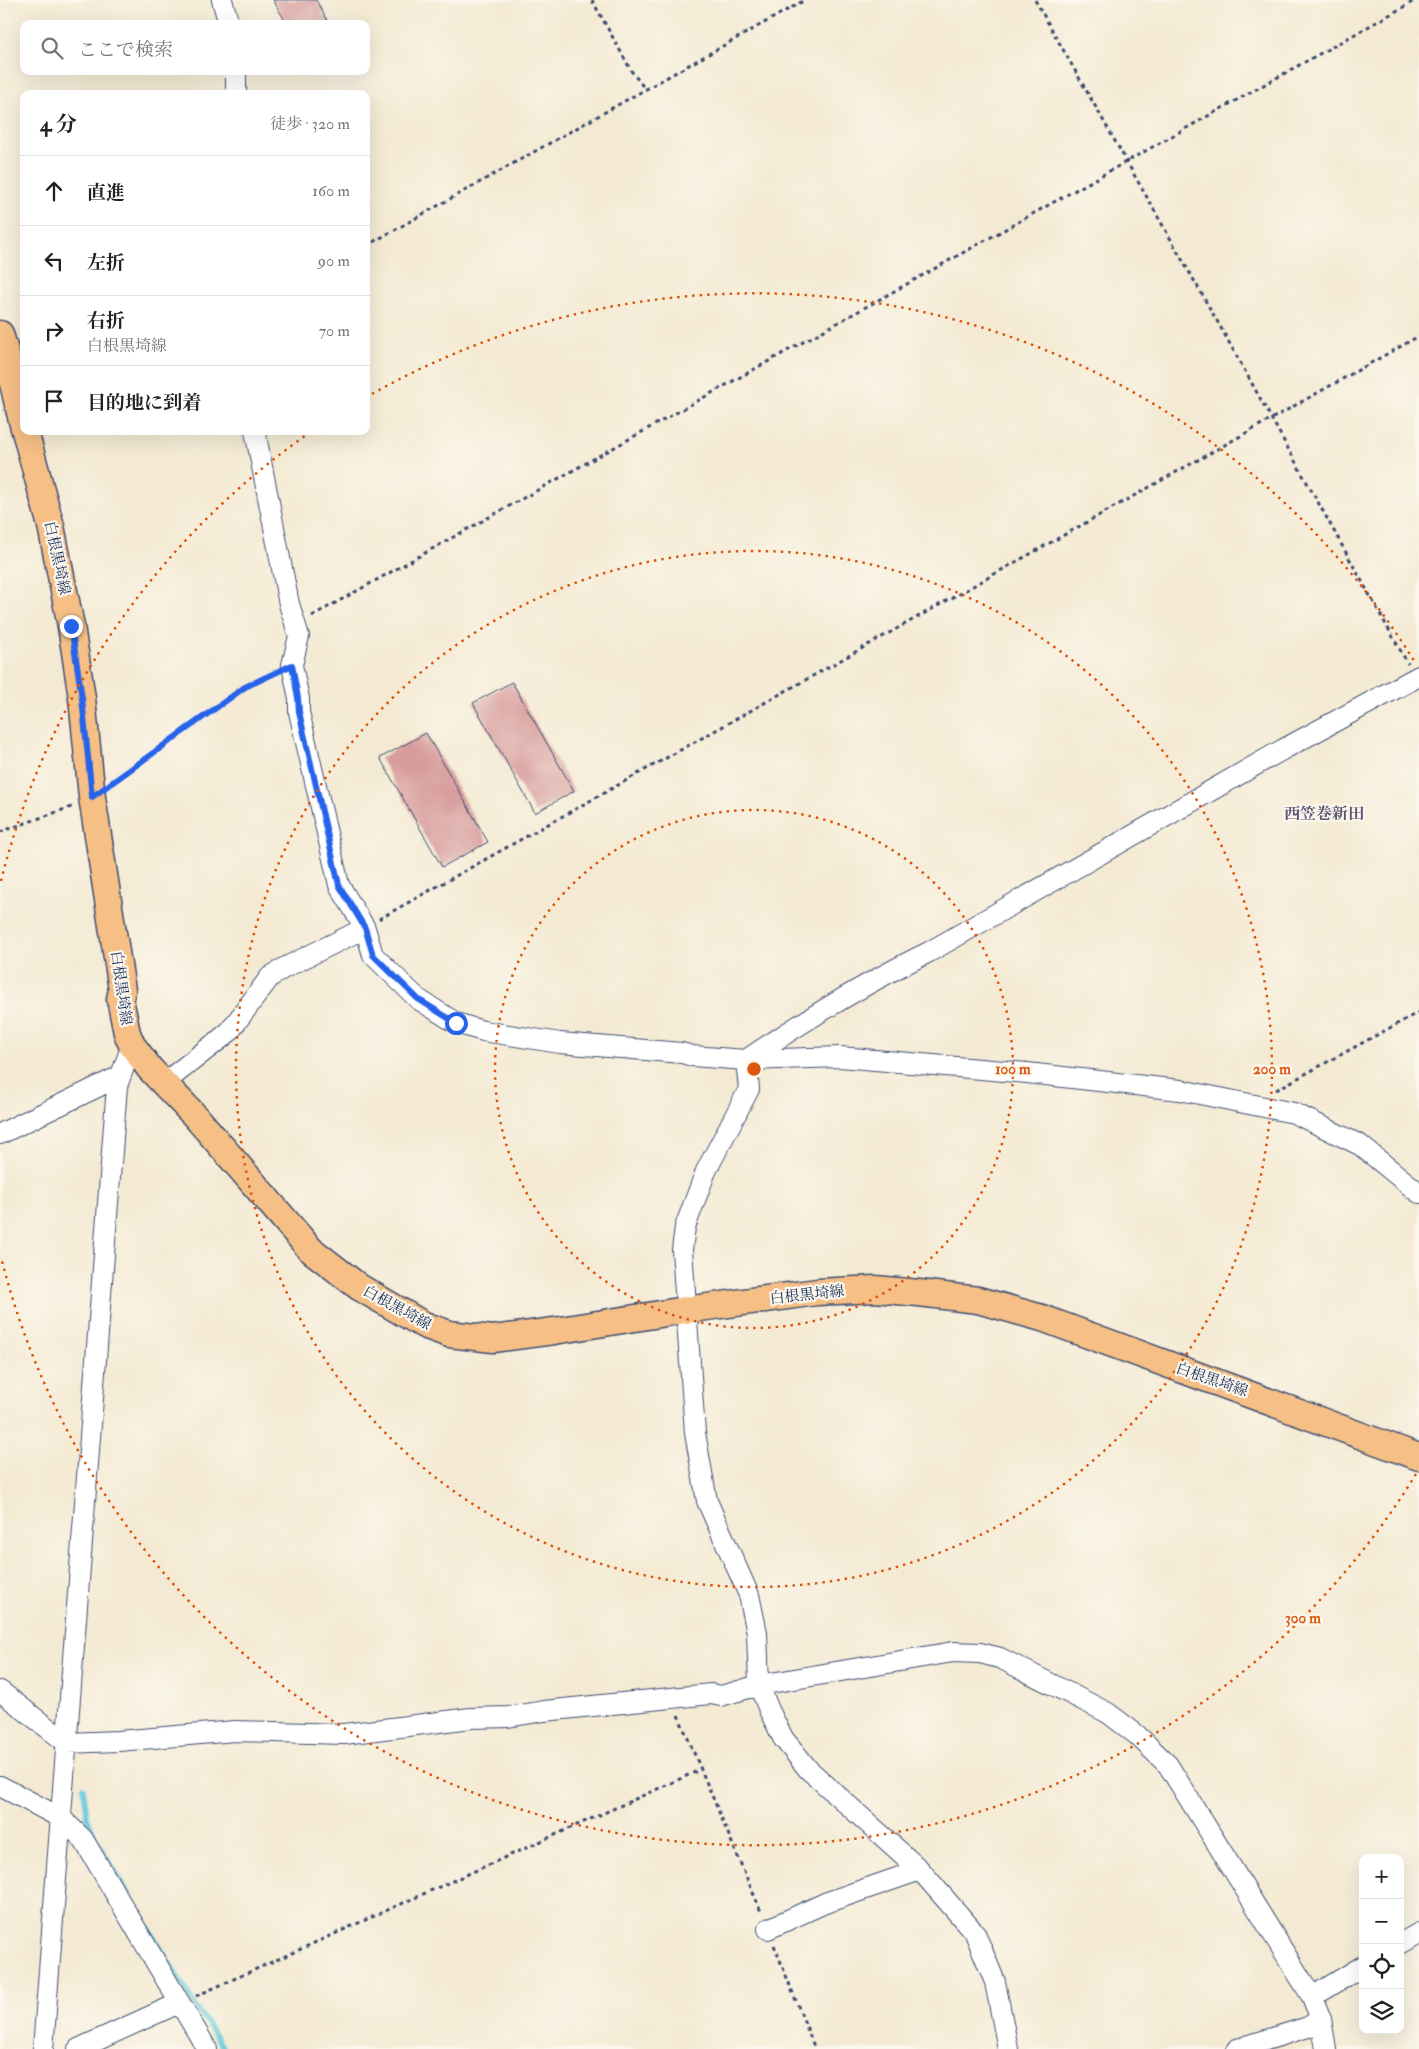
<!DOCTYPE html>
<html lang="ja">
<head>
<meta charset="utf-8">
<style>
  :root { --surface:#fff; --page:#f2f2f2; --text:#222; --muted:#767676; --line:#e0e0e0 }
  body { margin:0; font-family:"IM FELL Double Pica","Noto Serif JP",serif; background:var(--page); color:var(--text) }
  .controls { position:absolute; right:15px; bottom:15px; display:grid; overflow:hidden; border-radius:10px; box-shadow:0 5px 20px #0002 }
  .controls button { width:45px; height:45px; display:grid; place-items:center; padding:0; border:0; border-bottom:1px solid var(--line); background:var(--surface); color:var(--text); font:25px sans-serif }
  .stop { position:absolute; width:15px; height:15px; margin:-11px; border:4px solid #2563eb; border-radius:50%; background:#fff }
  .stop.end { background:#2563eb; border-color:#fff; box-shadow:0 1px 5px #0008 }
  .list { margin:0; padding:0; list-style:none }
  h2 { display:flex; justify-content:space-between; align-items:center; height:65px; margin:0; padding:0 20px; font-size:21px }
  h2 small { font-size:16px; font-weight:400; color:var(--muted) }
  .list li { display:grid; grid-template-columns:32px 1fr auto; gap:15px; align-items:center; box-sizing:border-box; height:70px; padding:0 20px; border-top:1px solid var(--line) }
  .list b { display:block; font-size:19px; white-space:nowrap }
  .list p { margin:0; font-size:16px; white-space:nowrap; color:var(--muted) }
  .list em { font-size:16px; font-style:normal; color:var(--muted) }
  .icon { flex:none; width:28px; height:28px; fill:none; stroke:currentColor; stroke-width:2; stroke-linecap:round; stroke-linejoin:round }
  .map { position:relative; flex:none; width:1419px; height:2049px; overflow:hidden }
  .search { position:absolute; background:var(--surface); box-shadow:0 5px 20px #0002; left:20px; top:20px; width:350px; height:55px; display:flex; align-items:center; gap:12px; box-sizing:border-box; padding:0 18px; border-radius:10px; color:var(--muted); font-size:19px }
  .panel { position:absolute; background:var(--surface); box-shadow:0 5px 20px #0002; left:20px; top:90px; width:350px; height:345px; border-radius:10px }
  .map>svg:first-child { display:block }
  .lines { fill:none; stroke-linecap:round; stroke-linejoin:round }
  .stream { stroke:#5fc8da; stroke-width:5 }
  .building { fill:#d79c9b }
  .minor-casing { stroke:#3c4b70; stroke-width:22 }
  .major-casing { stroke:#3c4b70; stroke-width:29 }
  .path { stroke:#3c4b70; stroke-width:3; stroke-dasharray:4 4; stroke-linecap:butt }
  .minor { stroke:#fff; stroke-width:20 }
  .major { stroke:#f5bf86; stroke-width:26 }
  .route { stroke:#2563eb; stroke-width:6 }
  .ring { fill:none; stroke:#de5710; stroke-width:2.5; stroke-dasharray:2.5 5 }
  .labels { text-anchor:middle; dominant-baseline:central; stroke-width:4.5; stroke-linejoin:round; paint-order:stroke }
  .street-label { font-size:15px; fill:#1b2f5e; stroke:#fbf7ec }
  .neighbourhood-label { font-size:16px; font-weight:bold; fill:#5d5573; stroke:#fbf7ec }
  .centre { fill:#de5710; stroke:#fbf7ec; stroke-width:2.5 }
  .ring-label { font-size:15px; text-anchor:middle; font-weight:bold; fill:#de5710; stroke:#fbf7ec; stroke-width:4.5; stroke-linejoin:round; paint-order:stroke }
</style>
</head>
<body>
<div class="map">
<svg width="1419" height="2049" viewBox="0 0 1419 2049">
  <rect width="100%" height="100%" fill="#fbf7ec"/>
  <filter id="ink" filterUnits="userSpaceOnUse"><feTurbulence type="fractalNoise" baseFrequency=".02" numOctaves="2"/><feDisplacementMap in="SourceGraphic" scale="10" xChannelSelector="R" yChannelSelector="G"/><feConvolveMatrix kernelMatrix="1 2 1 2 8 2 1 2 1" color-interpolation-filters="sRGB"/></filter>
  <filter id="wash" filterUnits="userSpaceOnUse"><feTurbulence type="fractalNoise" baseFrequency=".0096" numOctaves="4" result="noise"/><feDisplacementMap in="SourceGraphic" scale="20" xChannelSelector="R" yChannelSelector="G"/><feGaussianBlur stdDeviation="1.12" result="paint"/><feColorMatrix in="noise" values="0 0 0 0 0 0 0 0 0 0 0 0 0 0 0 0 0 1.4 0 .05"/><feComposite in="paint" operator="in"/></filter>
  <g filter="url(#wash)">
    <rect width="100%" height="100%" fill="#f4ead3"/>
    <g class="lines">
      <!-- stream -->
      <path class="stream" d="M83,1787L88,1819L97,1841L196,2007L224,2049"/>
    </g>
    <g id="blocks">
      <!-- building -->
      <path class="building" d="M273,0H316L329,24H287Z
        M512,682L574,791L535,813L473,703Z
        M426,733L488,842L442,867L380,758Z"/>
    </g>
  </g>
  <g filter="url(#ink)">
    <use href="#blocks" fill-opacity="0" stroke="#3c4b70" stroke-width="1"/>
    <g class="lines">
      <!-- minor casing -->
      <g class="minor-casing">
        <path id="minor" d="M222,0L229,24
          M236,71V94
          M255,431L289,604L299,636L292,665L299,699V712L339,885L365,928L373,955L418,999L456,1023L483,1031L560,1043L682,1053L692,1056L746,1060L840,1057L1027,1073L1180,1090L1294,1113L1360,1145L1419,1193
          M746,1060L749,1089L706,1171L685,1227L682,1250L695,1433L707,1501L749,1595L757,1633L759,1685L769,1710L783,1738L808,1769L920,1870L975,1933L995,1982L1008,2049
          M746,1060C805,1020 865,983 929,952L1282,750L1419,676
          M164,1083L229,1032L270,977L284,968L365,928
          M0,1134L120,1076
          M0,1691L67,1743L118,1741L235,1731L344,1734L471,1718L508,1717L544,1711L671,1698L711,1694L721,1696L759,1685L953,1652L980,1653L1000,1658L1108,1713L1137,1735L1168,1765L1312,1997L1321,2019L1326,2049
          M0,1786L61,1818L83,1839L207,2049
          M768,1929L825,1903L920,1870
          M1400,1944L1419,1933
          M1312,1997L1363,1966
          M43,2049L117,1086L132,1045
          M78,2049L179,2003
          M1237,2049L1308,2027L1321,2019"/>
      </g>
      <!-- major casing -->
      <g class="major-casing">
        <path id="major" d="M0,334C10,365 15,396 24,428
          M25,431L51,526L71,626L82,698L92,797L122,990L120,999L127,1033L132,1045L150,1069L196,1117L310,1249L359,1287L424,1325L449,1334L493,1339L554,1331L685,1310L817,1292L875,1289L919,1293L978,1300L1042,1318L1419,1457"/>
      </g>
      <!-- path -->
      <path class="path" d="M592,0L632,72L645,89
        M1035,0L1221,328L1408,664
        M366,246L805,0
        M312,616L1416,0
        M111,784L245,687L275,673
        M0,832L74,806
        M379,919L1419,336
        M1276,1090L1419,1012
        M678,1715L762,1914
        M774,1945L815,2049
        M196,1996L702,1769"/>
      <!-- minor -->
      <use href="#minor" class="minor"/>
      <!-- major -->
      <use href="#major" class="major"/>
    </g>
  </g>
  <g class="lines" filter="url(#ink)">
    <!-- route -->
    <path class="route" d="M71,626L82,698L92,797L245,687L292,665L298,698L299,712L339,885L365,928L373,955L418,999L456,1023"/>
  </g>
  <!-- distance rings -->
  <g class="ring">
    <circle cx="754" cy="1069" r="259"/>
    <circle cx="754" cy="1069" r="518"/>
    <path d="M1416 1474A776 776 0 0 1 1 1257M1 881A776 776 0 0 1 309 433M372 394A776 776 0 0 1 1416 664"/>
  </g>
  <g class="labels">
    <!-- street labels -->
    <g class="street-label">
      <text transform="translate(57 558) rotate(78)">白根黒埼線</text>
      <text transform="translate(121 988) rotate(82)">白根黒埼線</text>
      <text transform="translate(807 1295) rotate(-6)">白根黒埼線</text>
      <text transform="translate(397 1308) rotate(29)">白根黒埼線</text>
      <text transform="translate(1212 1380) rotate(19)">白根黒埼線</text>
    </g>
    <!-- neighbourhood labels -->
    <g class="neighbourhood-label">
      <text x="1324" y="814">西笠巻新田</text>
    </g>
  </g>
  <circle cx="754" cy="1069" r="8" class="centre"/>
  <g class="ring-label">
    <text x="1013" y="1074">100 m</text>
    <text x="1272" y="1074">200 m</text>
    <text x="1303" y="1623">300 m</text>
  </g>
</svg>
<div class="controls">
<button>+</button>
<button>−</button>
<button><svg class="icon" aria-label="locate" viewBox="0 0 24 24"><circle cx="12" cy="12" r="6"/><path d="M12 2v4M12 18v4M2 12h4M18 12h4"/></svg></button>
<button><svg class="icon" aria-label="layers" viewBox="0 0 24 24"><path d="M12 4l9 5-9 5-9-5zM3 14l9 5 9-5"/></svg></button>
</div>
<div class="stop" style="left:456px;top:1023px"></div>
<div class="stop end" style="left:71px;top:626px"></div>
<div class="search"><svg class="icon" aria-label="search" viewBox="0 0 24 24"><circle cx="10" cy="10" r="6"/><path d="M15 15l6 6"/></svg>ここで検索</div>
<section class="panel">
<h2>4 分<small>徒歩 · 320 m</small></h2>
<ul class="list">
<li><svg class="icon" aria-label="ahead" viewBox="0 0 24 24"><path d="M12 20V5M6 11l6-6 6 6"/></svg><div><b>直進</b></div><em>160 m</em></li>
<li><svg class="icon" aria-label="left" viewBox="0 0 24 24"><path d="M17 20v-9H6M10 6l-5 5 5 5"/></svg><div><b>左折</b></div><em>90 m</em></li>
<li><svg class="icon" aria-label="right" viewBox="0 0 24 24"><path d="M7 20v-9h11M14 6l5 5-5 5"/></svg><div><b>右折</b><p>白根黒埼線</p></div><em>70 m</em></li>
<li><svg class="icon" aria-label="arrive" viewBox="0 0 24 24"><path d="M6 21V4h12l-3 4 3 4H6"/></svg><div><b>目的地に到着</b></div></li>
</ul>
</section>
</div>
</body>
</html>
